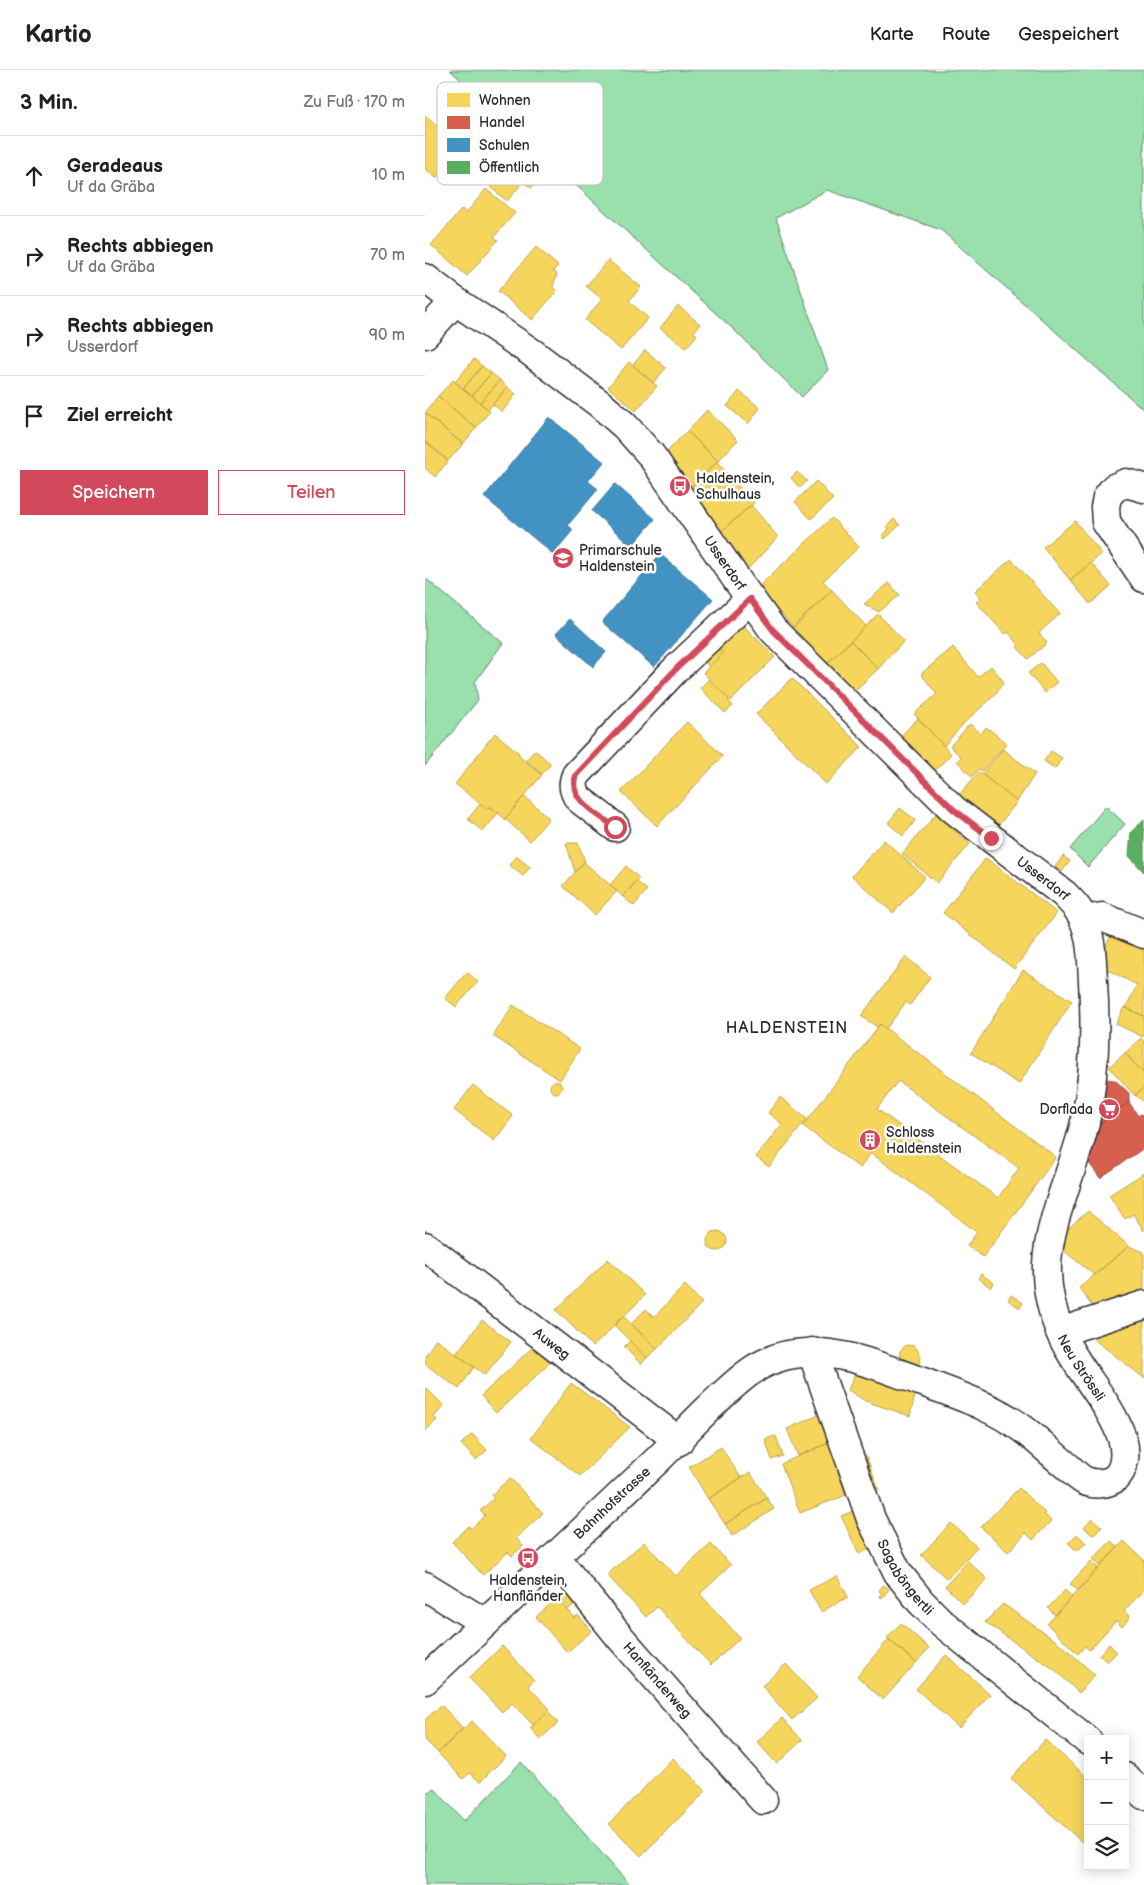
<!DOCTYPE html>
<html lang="de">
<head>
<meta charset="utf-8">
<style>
  :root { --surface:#fff; --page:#f2f2f2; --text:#202124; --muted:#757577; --line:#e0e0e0; --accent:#d1495b }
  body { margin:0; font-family:"Balsamiq Sans",sans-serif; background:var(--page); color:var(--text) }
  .controls { position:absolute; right:15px; bottom:15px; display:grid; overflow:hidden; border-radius:0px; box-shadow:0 2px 12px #0003 }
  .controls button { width:45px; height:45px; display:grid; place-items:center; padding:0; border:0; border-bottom:1px solid var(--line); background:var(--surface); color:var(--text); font:25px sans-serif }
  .stop { position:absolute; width:15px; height:15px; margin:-11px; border:4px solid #d1495b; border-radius:50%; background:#fff }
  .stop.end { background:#d1495b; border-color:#fff; box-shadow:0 1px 5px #0008 }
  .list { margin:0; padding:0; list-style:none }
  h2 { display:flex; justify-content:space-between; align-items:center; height:65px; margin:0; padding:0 20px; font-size:21px }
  h2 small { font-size:16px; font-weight:400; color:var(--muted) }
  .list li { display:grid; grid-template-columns:32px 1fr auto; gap:15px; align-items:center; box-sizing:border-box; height:80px; padding:0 20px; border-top:1px solid var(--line) }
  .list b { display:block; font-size:19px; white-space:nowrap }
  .list p { margin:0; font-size:16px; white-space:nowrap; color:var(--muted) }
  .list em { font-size:16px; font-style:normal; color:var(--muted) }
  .actions { display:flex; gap:10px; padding:15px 20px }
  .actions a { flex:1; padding:11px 0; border:1px solid var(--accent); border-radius:0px; text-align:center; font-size:18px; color:var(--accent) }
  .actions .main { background:var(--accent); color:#fff }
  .icon { flex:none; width:28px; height:28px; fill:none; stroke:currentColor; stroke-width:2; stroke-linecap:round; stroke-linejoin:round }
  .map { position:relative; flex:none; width:719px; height:1815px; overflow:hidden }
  header { display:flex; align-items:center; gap:30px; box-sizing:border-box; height:70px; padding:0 25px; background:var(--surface); border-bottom:1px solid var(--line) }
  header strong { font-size:24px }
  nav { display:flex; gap:28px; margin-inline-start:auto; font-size:18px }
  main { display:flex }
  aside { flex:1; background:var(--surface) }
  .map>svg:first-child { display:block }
  .green { fill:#99e0ad; stroke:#62866c }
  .homes { fill:#f6d55c; stroke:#b9a24d; fill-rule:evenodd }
  .shops { fill:#d6604d; stroke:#a35043 }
  .schools { fill:#4393c3; stroke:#3c7495 }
  .public { fill:#5aae61; stroke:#4c8751 }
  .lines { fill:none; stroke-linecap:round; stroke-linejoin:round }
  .minor-casing { stroke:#2b2b2b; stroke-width:31 }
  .minor { stroke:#fff; stroke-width:28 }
  .route { stroke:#d1495b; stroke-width:6 }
  .labels { text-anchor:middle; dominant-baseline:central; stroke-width:5; stroke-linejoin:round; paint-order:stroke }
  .poi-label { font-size:14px; fill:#2b2b2b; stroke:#fff; text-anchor:start }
  .street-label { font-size:14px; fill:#2b2b2b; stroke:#fff }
  .quarter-label { font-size:16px; letter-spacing:1px; fill:#2b2b2b; stroke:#fff }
  .key { fill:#fff; stroke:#bfbfbf; stroke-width:1 }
  .key-label { font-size:14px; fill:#2b2b2b }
</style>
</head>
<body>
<header>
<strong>Kartio</strong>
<nav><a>Karte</a><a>Route</a><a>Gespeichert</a></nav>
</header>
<main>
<aside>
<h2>3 Min.<small>Zu Fuß · 170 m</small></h2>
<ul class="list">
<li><svg class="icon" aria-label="ahead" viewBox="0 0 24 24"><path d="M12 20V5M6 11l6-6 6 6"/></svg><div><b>Geradeaus</b><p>Uf da Gräba</p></div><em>10 m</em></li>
<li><svg class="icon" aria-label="right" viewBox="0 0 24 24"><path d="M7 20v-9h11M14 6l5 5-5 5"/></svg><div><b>Rechts abbiegen</b><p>Uf da Gräba</p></div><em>70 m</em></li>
<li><svg class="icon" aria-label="right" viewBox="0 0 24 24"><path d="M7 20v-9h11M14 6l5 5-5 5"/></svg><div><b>Rechts abbiegen</b><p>Usserdorf</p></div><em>90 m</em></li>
<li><svg class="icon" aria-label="arrive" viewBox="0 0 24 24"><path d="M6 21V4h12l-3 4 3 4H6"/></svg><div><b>Ziel erreicht</b></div></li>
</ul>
<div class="actions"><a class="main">Speichern</a><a>Teilen</a></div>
</aside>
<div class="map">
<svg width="719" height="1815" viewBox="0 0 719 1815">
  <rect width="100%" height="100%" fill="#fff"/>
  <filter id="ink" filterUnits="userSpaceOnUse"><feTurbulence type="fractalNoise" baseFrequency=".02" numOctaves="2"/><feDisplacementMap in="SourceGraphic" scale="10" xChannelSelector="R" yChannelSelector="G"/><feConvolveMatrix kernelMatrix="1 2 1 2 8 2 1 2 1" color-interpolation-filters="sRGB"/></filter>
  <g filter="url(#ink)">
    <!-- green -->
    <path class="green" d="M25,0H719V340L516,160L402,120L351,148L403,300L377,327L308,259Z
      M0,508L78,573L50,612L53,630L0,696Z
      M681,736L700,754L663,797L645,779Z
      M96,1692L205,1815H0V1724L9,1718L39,1751Z"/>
    <!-- homes -->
    <path class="homes" d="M0,45L38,76L11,108L0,99Z
      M93,85L117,106L106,118L82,97Z
      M77,102L95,116L82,131L65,117Z
      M61,119L90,143L69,167L73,170L42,206L6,175L37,139L41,143Z
      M111,177L133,196L128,201L132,204L128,217L132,221L107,250L73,221Z
      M183,190L216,217L204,231L223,248L196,280L160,250L177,229L161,216Z
      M253,236L275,254L269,262L272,265L261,278L235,258Z
      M220,280L241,298L228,313L208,295Z
      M49,289L57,296L38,319L30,312Z
      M204,292L232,316L211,341L183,317Z
      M57,296L66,303L47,326L38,319Z
      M66,303L75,310L55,333L47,326Z
      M28,310L65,341L51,358L13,326Z
      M75,310L82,317L63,340L55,333Z
      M82,317L91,324L77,342L68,334Z
      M314,321L335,338L323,354L302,336Z
      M13,326L51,358L38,374L0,343Z
      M282,340L313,370L293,391L262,361Z
      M0,343L38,374L23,391L0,371Z
      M262,361L293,391L262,420L234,390Z
      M0,371L23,391L10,407L0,398Z
      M292,392L329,433L292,465L256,427Z
      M372,402L382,411L375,418L366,408Z
      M391,411L408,429L386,449L370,432Z
      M326,435L353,467L322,500L292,465Z
      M407,448L434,477L398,511L407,520L368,557L332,518Z
      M469,449L475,455L460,469L457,466L464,459L462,456Z
      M650,451L677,484L645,510L618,477Z
      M586,489L635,544L614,563L622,573L603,589L592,577L594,575L583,562L580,564L551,532L556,528L550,521Z
      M666,493L686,516L665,534L645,510Z
      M464,513L475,525L454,542L439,534Z
      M407,520L441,556L395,600L361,565Z
      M453,544L479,571L453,599L426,571Z
      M313,550L350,587L306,631L278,603L298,583L289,575Z
      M426,571L453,599L424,626L397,598Z
      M289,575L298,583L284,597L276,588Z
      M528,577L553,607L566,596L579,612L568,627L539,653L519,676L489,644L512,624L496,604Z
      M616,593L632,612L620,623L603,603Z
      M367,608L437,677L401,714L331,644Z
      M284,609L304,629L303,630L308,636L300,643L275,618Z
      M493,648L526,684L503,708L468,674Z
      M262,652L298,686L232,756L196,722Z
      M545,654L556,664L561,657L582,673L557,701L554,699L547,707L532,691L536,687L525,676Z
      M70,663L94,683V686L117,705L80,749L66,737L61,738L30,714Z
      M578,679L610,704L592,732L557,704Z
      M110,680L126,694L117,704L101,690Z
      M626,681L637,688L630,699L619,691Z
      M554,702L592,732L566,765L527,733Z
      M99,726L124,748L105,771L80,749Z
      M55,734L61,738L66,737L73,743L58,762L43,749Z
      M475,738L491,750L478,766L463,753Z
      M511,744L545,774L512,813L477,784Z
      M459,770L500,807L468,843L427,806Z
      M141,773H153L160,791L150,802Z
      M91,786L105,797L98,806L84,795Z
      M638,786L645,791L637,802L630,797Z
      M561,788L632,843L589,899L518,843Z
      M159,792L192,821L170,845L138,816Z
      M201,796L214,808L198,827L185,815Z
      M211,811L222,820L209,836L198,827Z
      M688,862L719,875V946L701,938L712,915L671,894Z
      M481,887L505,907L485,935L481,932L461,959L455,954L452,957L436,946Z
      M598,900L647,931L594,1014L546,983Z
      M42,902L53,912L31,937L20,928Z
      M88,935L155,979L135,1010L68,966Z
      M699,937L719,946L718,967L691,954Z
      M455,954L631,1087L558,1187L542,1176L552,1162L446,1083L435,1098L378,1056ZM473,1011L594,1098L573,1128L452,1039Z
      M716,968L719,971V1004L700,983Z
      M700,983L719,1004V1017L710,1026L684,997Z
      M125 1017a6 6 0 1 1 12 0a6 6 0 1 1-12 0Z
      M48,1015L88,1046L69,1071L29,1040Z
      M719,1017V1032L710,1025Z
      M355,1027L382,1049L344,1097L331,1087L357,1054L343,1043Z
      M719,1103V1161L708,1144L700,1149L684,1125Z
      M663,1141L704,1176L669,1205L628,1172Z
      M282 1171a10 10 0 1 1 20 0a10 10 0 1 1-20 0Z
      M704,1176L719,1182V1227L675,1247L654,1218Z
      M183,1189L220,1225L168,1277L131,1240Z
      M556,1204L569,1213L566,1218L553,1208Z
      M260,1215L277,1233L232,1279L206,1254L221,1239L229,1247Z
      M586,1225L598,1233L595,1238L583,1230Z
      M716,1243L719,1245V1308L666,1267Z
      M198,1246L232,1279L222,1288L189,1255Z
      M57,1250L86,1272L60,1305L31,1284Z
      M11,1269L49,1297L34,1319L0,1294V1286Z
      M205,1271L222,1288L216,1294L199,1277Z
      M481,1275L490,1276L496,1287L495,1292L488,1297L474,1290L475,1281Z
      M109,1276L125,1293L71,1343L56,1326Z
      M431,1301L491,1321L485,1346L440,1331L423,1320Z
      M146,1313L205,1357L155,1406L106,1368Z
      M0,1317L19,1336L9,1347L12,1350L0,1361Z
      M396,1344L408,1371L373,1386L362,1359Z
      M47,1364L62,1380L51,1390L36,1374Z
      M351,1366L358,1386L347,1390L340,1369Z
      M408,1371L419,1400L413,1402L421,1425L375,1443L356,1394Z
      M296,1377L316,1408L283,1429L264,1397Z
      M441,1385L454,1420L447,1422L434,1388Z
      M325,1402L342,1428L300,1454L283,1429Z
      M85,1408L118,1443L91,1468L98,1476L87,1486L83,1482L58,1505L27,1472L44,1456L46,1459L60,1445L55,1441L69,1428L66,1425Z
      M594,1418L620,1443L619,1444L626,1451L608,1470L601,1463L583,1482L556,1457Z
      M342,1428L349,1439L307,1466L300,1454Z
      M430,1440L448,1477L434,1484L416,1446Z
      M667,1448L677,1457L668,1466L659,1457Z
      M526,1453L552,1477L522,1509L496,1485Z
      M652,1464L661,1473L652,1481L643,1473Z
      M686,1471L693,1477L675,1496L668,1489Z
      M699,1471L719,1490V1520L699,1541L705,1547L697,1557L691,1551L664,1580L660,1576L653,1584L622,1554Z
      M219,1472L251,1506L286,1474L306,1495L275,1524L315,1568L286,1595L232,1537L221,1547L182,1505Z
      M543,1491L562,1509L538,1534L520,1516Z
      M666,1491L673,1498L653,1521L645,1514Z
      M412,1506L423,1527L396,1542L384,1520Z
      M458,1515L464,1519L457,1528L454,1526L457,1523L454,1521Z
      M640,1520L647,1527L630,1545L623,1538Z
      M142,1522L151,1533L144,1539L134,1528Z
      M132,1528L149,1548L153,1545L167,1561L142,1582L111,1547Z
      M578,1534L638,1576L670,1605L654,1623L630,1600L560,1552Z
      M476,1553L504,1578L491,1593L462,1568Z
      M464,1569L491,1593L458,1630L432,1606Z
      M684,1574L692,1582L682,1592L674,1585Z
      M77,1576L109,1610L103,1616L125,1639L108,1655L87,1633L77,1642L44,1608Z
      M521,1585L565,1624L534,1658L491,1619Z
      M361,1594L392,1628L367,1650L337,1616Z
      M16,1635L38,1658L13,1683L0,1670V1650Z
      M123,1641L133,1653L115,1669L105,1658Z
      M357,1648L377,1670L352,1694L332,1672Z
      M47,1651L81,1686L55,1712L45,1703L38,1709L13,1683Z
      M620,1670L663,1708V1770L659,1774L586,1708Z
      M248,1688L281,1721L216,1786L184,1754Z"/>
    <!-- shops -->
    <path class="shops" d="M679,1009L690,1010L704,1023V1032L671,1057Z
      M704,1032L713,1046L716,1044L719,1047V1078L675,1108L664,1093L667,1074L662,1064Z"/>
    <!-- schools -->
    <path class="schools" d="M124,347L179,392L163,411L173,419L143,455L148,460L128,484L59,427Z
      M190,414L230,449L207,476L167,441Z
      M235,484L288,529L229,597L177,552Z
      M145,549L181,582L168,597L131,564Z"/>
    <!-- public -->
    <path class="public" d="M719,750V802L704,786L706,762Z"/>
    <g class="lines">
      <!-- minor casing -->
      <g class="minor-casing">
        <g id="minor">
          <path id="s1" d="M0,208L26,228L106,282L175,334L200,356L226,385L314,513L348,560L528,739L639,824C648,833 656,841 660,853C667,872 667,892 668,912C671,958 670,1006 660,1052C650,1097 624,1149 622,1194C621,1219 627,1243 637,1266C653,1301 685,1332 697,1368C701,1381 701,1400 689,1409C681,1414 669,1415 660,1411C654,1408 648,1402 643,1397C628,1385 614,1371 598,1359C567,1336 534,1326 498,1312C457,1298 414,1277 369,1284C353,1286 335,1294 322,1304C287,1331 258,1366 226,1396C151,1468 75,1539 0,1610"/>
          <path d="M0,264L30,231"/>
          <path d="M719,418L701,413L689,418L682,427L680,437L681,452L719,508"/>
          <path d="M190,757L154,729C148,721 147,714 151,705L250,600L325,529"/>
          <path d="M659,850L677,847L719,864"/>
          <path id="s2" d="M0,1176L254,1371"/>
          <path d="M635,1262L719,1235"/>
          <path id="s3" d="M387,1282L446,1449L473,1503L496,1532L517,1553L663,1671"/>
          <path id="s4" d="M130,1487L194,1566L338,1730"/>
          <path d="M0,1516L60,1553"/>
          <path d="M700,1707L719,1725"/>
        </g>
      </g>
      <!-- minor -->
      <use href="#minor" class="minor"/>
    </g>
  </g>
  <g class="lines" filter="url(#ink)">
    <!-- route -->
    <path class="route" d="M190,757C174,745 141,729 151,705L250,600L325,529L348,560L528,739L566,768"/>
  </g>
  <!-- icons -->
  <defs>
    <g id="bus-disc" transform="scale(1.125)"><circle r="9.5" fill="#d1495b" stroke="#fff"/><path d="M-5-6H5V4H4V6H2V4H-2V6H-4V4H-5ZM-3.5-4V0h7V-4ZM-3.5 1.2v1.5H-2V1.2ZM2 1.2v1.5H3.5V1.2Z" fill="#fff"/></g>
    <g id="school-disc" transform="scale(1.125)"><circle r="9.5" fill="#d1495b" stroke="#fff"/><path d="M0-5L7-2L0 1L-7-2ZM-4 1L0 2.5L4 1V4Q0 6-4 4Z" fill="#fff"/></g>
    <g id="supermarket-disc" transform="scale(1.125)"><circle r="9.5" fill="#d1495b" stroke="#fff"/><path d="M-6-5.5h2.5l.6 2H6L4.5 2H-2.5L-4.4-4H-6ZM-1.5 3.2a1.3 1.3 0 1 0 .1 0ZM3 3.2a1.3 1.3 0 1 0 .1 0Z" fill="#fff"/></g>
    <g id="building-disc" transform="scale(1.125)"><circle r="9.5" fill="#d1495b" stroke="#fff"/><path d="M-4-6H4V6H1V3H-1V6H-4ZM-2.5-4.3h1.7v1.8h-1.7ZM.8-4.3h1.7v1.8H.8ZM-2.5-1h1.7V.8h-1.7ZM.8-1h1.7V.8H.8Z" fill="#fff"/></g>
  </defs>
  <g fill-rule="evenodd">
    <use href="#bus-disc" x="255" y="416"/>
    <use href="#school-disc" x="138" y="488"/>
    <use href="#supermarket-disc" x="684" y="1039"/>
    <use href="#building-disc" x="445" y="1070"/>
    <use href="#bus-disc" x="103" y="1488"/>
  </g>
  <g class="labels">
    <!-- poi labels -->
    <g class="poi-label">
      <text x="271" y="408">Haldenstein,<tspan x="271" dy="16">Schulhaus</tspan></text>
      <text x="154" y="480">Primarschule<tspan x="154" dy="16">Haldenstein</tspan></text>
      <text x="668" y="1039" text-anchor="end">Dorflada</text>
      <text x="461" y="1062">Schloss<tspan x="461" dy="16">Haldenstein</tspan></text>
      <text x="103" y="1510" text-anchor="middle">Haldenstein,<tspan x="103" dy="16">Hanfländer</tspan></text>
    </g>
    <!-- street labels -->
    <g class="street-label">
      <text stroke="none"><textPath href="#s1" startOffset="419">Usserdorf</textPath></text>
      <text stroke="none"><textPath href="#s1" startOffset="869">Usserdorf</textPath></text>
      <text stroke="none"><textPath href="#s2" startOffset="160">Auweg</textPath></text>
      <text stroke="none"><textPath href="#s1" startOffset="1390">Neu Strössli</textPath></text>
      <text transform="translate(187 1433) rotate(-43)">Bahnhofstrasse</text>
      <text stroke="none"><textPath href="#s3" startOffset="245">Sagaböngertli</textPath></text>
      <text stroke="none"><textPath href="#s4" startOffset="160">Hanfländerweg</textPath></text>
    </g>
    <!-- quarter labels -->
    <g class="quarter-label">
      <text x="362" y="958">HALDENSTEIN</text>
    </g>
  </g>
  <!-- legend -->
  <rect x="12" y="12" width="166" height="103" rx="8" class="key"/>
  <rect x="22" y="23" width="23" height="14" fill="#f6d55c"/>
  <rect x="22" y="46" width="23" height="13" fill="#d6604d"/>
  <rect x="22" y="68" width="23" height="14" fill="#4393c3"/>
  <rect x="22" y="91" width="23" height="13" fill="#5aae61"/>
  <g class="key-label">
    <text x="54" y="35">Wohnen</text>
    <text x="54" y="57">Handel</text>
    <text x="54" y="80">Schulen</text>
    <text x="54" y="102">Öffentlich</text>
  </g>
</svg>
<div class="controls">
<button>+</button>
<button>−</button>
<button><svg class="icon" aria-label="layers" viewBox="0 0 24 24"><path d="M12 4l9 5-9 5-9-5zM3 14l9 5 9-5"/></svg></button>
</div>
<div class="stop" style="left:190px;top:757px"></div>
<div class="stop end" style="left:566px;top:768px"></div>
</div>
</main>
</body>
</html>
